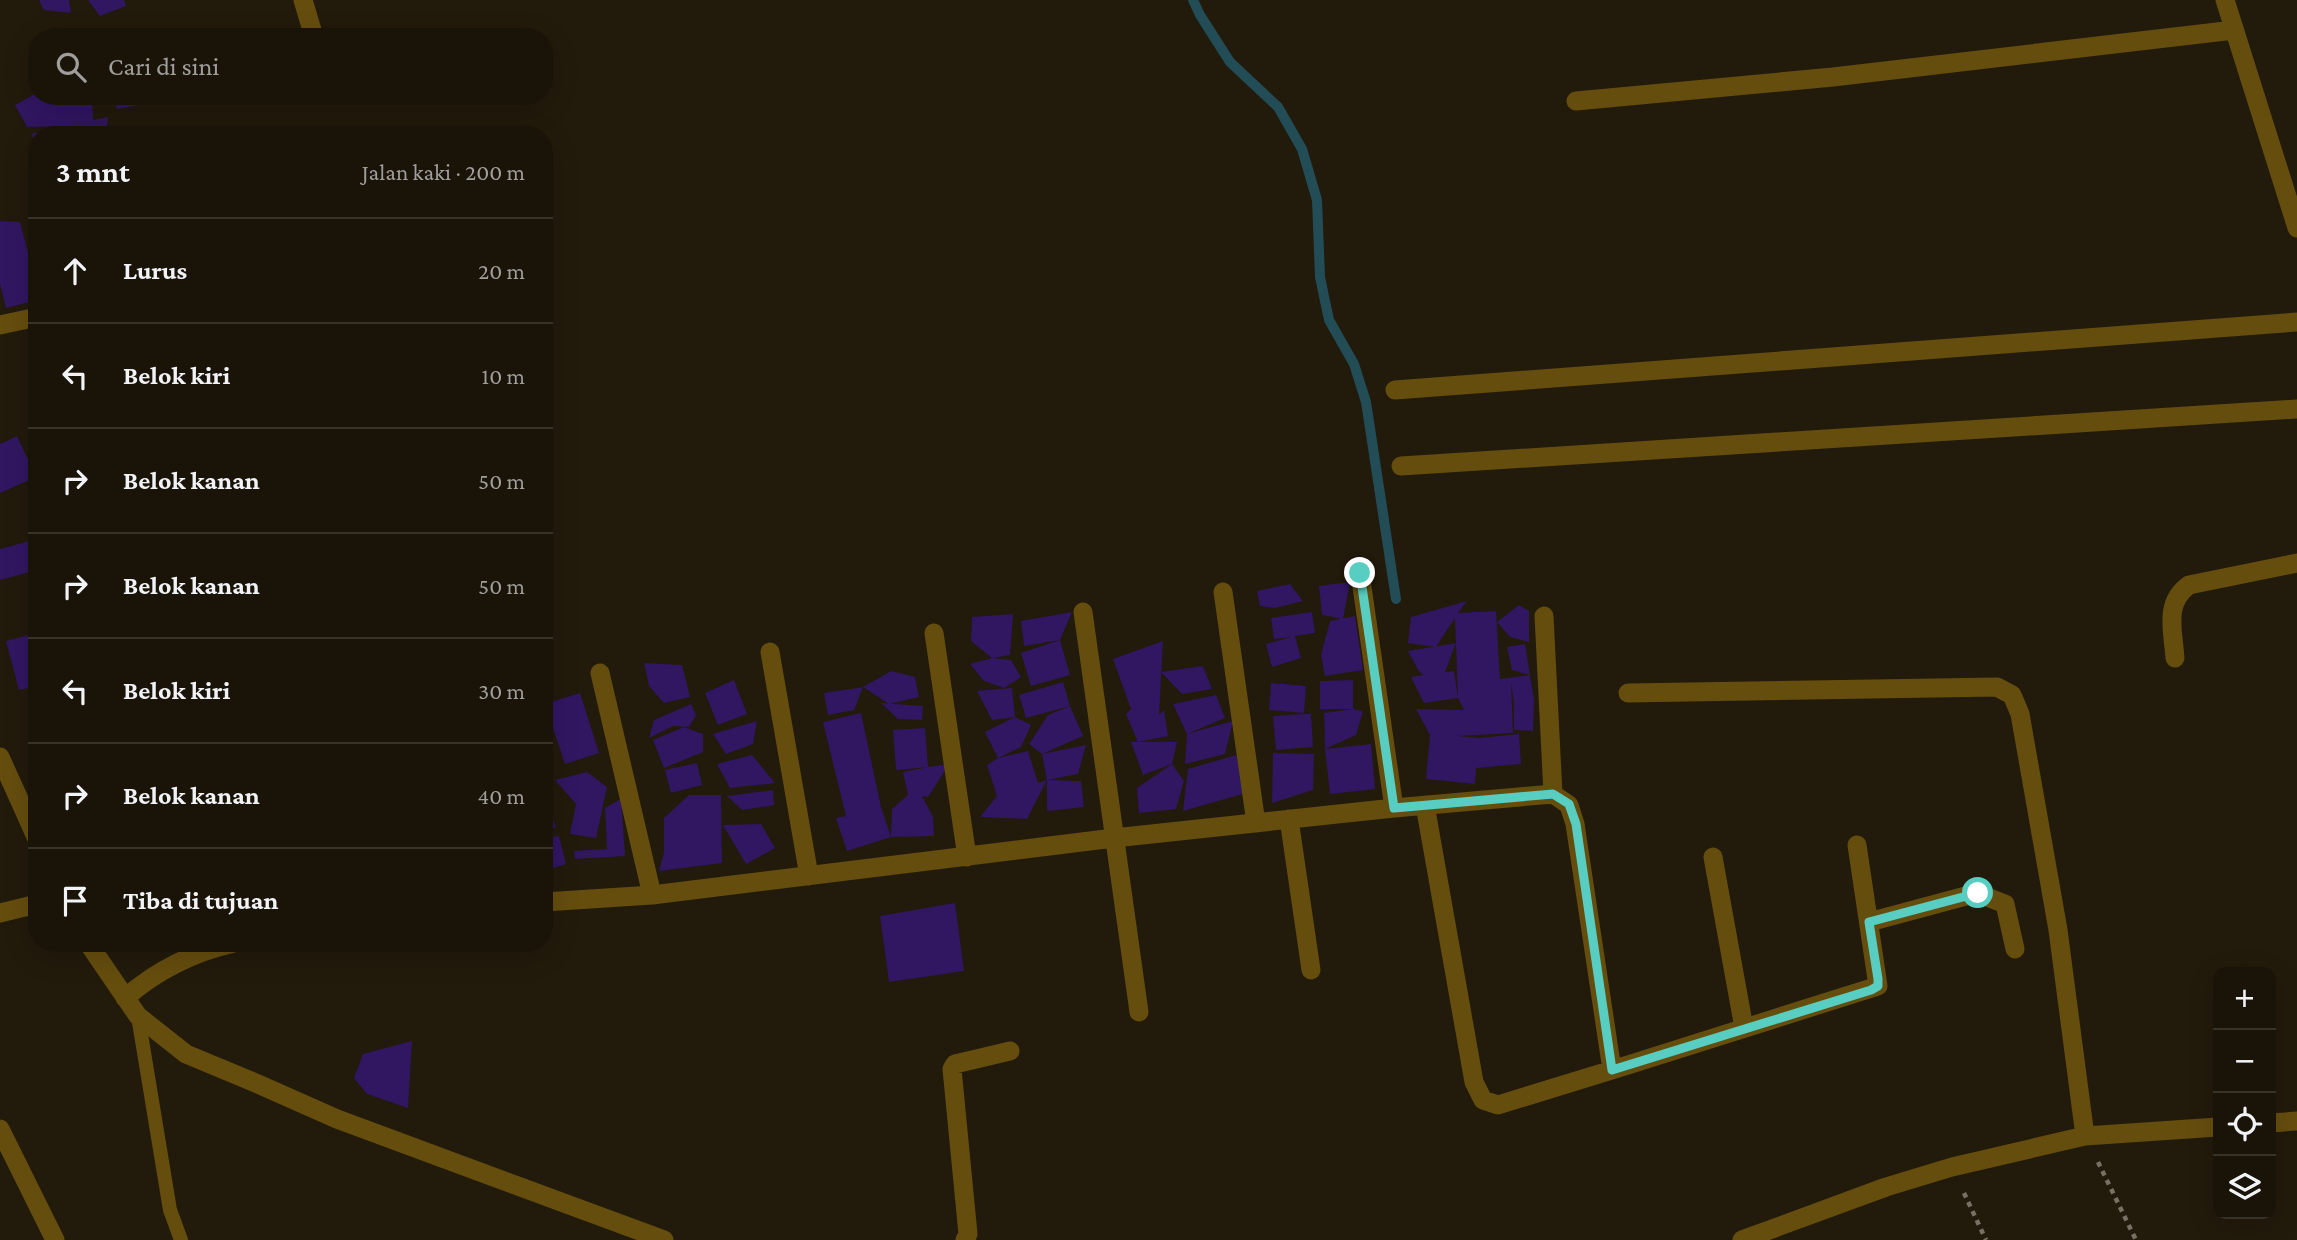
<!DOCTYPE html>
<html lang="id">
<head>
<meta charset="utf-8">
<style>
  :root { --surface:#1a1408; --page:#231d12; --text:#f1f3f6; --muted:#9f9e9c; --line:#383329 }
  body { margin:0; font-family:"Crimson Pro",serif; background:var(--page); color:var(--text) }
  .controls { position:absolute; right:21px; bottom:21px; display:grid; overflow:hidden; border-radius:14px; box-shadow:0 7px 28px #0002 }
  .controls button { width:63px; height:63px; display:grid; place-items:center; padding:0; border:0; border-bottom:2px solid var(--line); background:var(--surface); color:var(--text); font:35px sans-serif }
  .stop { position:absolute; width:21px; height:21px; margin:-16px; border:5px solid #57cec1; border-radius:50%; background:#fff }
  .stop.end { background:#57cec1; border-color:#fff; box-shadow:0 2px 7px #0008 }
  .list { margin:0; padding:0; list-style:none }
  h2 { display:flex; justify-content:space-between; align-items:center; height:91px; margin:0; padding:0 28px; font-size:30px }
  h2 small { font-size:23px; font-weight:400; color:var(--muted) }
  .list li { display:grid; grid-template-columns:46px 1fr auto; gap:21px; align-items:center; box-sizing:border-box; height:105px; padding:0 28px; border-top:2px solid var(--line) }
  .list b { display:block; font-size:26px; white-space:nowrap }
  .list em { font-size:23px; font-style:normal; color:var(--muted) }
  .icon { flex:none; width:38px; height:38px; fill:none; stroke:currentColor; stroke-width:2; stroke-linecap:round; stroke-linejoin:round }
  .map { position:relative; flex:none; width:2297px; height:1240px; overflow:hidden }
  .search { position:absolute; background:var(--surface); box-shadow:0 7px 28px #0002; left:28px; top:28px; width:525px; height:77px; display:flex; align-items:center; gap:18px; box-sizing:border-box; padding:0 24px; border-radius:28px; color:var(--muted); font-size:26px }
  .panel { position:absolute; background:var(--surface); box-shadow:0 7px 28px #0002; left:28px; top:126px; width:525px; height:826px; border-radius:28px }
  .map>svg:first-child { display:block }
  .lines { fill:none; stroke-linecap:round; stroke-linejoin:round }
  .stream { stroke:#224c56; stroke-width:10 }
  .building { fill:#311661 }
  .path { stroke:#777064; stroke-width:4.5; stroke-dasharray:5 5; stroke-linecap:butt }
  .service { stroke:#654d0e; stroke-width:14 }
  .minor { stroke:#654d0e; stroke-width:19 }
  .route { stroke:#57cec1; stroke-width:9 }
</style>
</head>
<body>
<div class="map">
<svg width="2297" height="1240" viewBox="0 0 2297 1240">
  <rect width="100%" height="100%" fill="#221a0b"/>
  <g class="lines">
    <!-- stream -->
    <path class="stream" d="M1193,0L1200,15L1230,62L1278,107L1302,149L1317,200L1320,277L1329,320L1354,364L1366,402L1396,599"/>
  </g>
  <!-- building -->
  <path class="building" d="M39,0H69L71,13L44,10Z
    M88,0H124L126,6L100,16Z
    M37,93V96H92L93,120L108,117L106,135H37V144L31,134L67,126L27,127L15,105Z
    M114,96H138L139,105L117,109Z
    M141,96H161L160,99L143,104Z
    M0,221L20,222L37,287V300L6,308L0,284Z
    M37,352V375H36L30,354Z
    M17,436L36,477L0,493V444Z
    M37,539V570L0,580V549Z
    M1350,582L1343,619L1322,615L1319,586Z
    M1290,584L1303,601L1275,608L1260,606L1257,591Z
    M1467,601L1458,613L1496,611L1500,679L1530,675L1534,700L1533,731L1514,730V703L1511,682L1513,733L1458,736L1479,738L1519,734L1521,764L1476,768L1475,784L1426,779L1430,735L1416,709L1464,710L1458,698L1455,618L1436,647L1408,643L1411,617Z
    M1519,605L1529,611V642L1510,637L1497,622Z
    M1072,612L1060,640L1024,646L1021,621Z
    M1312,612L1315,633L1295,636L1301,658L1272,667L1266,644L1291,637L1274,639L1271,618Z
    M1013,614L1010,655L992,658L971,641L972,617Z
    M1355,616L1363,670L1325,676L1321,655L1330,621Z
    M37,633V686L19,690L6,641Z
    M1060,640L1070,675L1031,686L1021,653Z
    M1163,641L1159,715L1164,710L1168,736L1138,742L1126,714L1131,709L1113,659Z
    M1456,643L1445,672L1454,671L1458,698L1424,703L1411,677L1423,675L1418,670L1408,651Z
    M1525,644L1530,675L1512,670L1507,647Z
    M992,658L1011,660L1021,677L1004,688L984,681L970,664Z
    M644,663L682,665L690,697L664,703L649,686Z
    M1203,666L1212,689L1182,694L1161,672Z
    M891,671L915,677L919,697L889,704L863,687Z
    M734,680L747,714L718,725L705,693Z
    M1353,680V709H1320V681Z
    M1063,682L1070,706L1026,718L1019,695Z
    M1271,683L1306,686L1304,713L1269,710Z
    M863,687L854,710L828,715L824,693Z
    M1012,688L1015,717L992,720L977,691Z
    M580,693L599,753L565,764L545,704Z
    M1216,695L1225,718L1187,734L1173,704Z
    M37,703V733L36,734L28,705Z
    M881,703L923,706L922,720L898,719Z
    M691,704L696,715L689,727L673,726L649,738L654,720Z
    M1070,706L1083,736L1042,754L1029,744L1048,715Z
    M1353,709L1363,711L1356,735L1325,749L1324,713Z
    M861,713L881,807L891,837L847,851L836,818L846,816L823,722Z
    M1303,714H1311L1313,747L1276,750L1273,716Z
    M1015,717L1031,725L1021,747L998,758L985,732Z
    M757,721L753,744L726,754L713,734Z
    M1233,721L1225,754L1185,764L1187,734Z
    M684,727L703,734V752L664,768L653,740Z
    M925,728L928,767L949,764L928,797L922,796L933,817L934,836L891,837L892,809L908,795L903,772L928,767L896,770L893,730Z
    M1131,742H1177L1172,764L1143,775Z
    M1371,744L1375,789L1330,794L1325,749Z
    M1086,745L1078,774L1047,780L1042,754Z
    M1028,751L1038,783L1047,780L1027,819L980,817L997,796L987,765L998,758Z
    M1273,753L1314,754L1313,790L1272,803Z
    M752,755L775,783L730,788L717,764Z
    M1236,755L1246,793L1183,811L1188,769Z
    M697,763L702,785L671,793L665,770Z
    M1172,764L1184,781L1176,809L1139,813L1137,788Z
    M587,772L607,787L596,838L570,834L576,804L555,780Z
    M1047,780L1081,781L1084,807L1047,811Z
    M773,790L774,805L742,810L727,796Z
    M689,795H721L722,863L659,871L664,853V818Z
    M544,798L556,827L544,832Z
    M621,799L625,856L575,859L574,851L607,849L605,808Z
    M761,824L775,848L746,864L723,825Z
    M559,836L566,864L544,871V838Z
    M955,903L964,971L889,982L880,916Z
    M412,1041L408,1108L367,1094L354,1078L363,1054Z"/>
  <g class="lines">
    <!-- path -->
    <path class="path" d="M2098,1162L2136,1240
      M1964,1193L1986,1240"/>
    <!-- service -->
    <path class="service" d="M138,1016L170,1210L181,1240"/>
    <!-- minor -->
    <path class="minor" d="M303,0L314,37
      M2225,0L2297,228
      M1576,101L1833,77L2234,30
      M0,325L37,317
      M1395,390L2297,322
      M1401,466L2297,409
      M1360,573L1394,808
      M1223,592L1256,823
      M1083,612L1139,1012
      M1544,616L1553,794
      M934,633L967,857
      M770,652L809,876
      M2175,658C2173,630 2164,603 2189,585L2297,563
      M600,673L652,895
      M1628,693L1997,687L2012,695L2020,714L2058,930L2085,1136
      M0,757L37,839
      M1425,805L1474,1082L1483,1100L1498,1105L1612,1070
      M1289,819L1311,970
      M1713,857L1744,1028
      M544,902L652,895L1114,838L1394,808L1553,794L1569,805L1575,824L1612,1070L1878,986L1857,845
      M0,913L37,904
      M1869,922L1977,893L2005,904L2015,949
      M88,943L138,1016L186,1054L258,1084L337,1119L664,1240
      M125,998C156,971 194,952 234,943
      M2271,1123L2297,1121
      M0,1129L55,1240
      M965,1240L968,1234L952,1069L955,1064L1010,1051
      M1742,1240L1886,1187L1952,1167L2085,1136L2218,1127"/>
  </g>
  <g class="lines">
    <!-- route -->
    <path class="route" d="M1360,573L1394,808L1553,794L1569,804L1576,824L1612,1070L1871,990L1878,986V979L1869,922L1978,893"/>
  </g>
</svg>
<div class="controls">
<button>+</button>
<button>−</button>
<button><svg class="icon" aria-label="locate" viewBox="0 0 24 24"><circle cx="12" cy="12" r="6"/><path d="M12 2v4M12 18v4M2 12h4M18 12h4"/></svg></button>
<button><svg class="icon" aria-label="layers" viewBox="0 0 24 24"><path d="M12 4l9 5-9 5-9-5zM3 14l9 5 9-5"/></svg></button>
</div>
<div class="stop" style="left:1978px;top:893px"></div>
<div class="stop end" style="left:1360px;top:573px"></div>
<div class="search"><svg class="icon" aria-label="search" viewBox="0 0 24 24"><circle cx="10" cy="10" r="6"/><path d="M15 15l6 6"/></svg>Cari di sini</div>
<section class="panel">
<h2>3 mnt<small>Jalan kaki · 200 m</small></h2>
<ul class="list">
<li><svg class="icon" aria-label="ahead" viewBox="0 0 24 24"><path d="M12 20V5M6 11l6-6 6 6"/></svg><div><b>Lurus</b></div><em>20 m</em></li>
<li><svg class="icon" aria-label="left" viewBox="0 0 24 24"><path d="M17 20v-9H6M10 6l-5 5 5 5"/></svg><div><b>Belok kiri</b></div><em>10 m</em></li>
<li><svg class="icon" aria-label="right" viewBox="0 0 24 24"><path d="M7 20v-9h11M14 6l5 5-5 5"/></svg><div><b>Belok kanan</b></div><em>50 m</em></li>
<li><svg class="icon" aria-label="right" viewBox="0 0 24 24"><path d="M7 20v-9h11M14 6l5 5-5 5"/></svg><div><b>Belok kanan</b></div><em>50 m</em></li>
<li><svg class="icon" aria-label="left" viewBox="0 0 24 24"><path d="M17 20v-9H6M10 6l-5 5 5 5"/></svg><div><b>Belok kiri</b></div><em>30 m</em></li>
<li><svg class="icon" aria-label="right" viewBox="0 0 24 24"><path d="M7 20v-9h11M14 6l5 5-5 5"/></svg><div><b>Belok kanan</b></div><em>40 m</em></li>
<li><svg class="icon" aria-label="arrive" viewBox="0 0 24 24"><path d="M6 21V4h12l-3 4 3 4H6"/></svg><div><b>Tiba di tujuan</b></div></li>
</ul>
</section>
</div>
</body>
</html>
